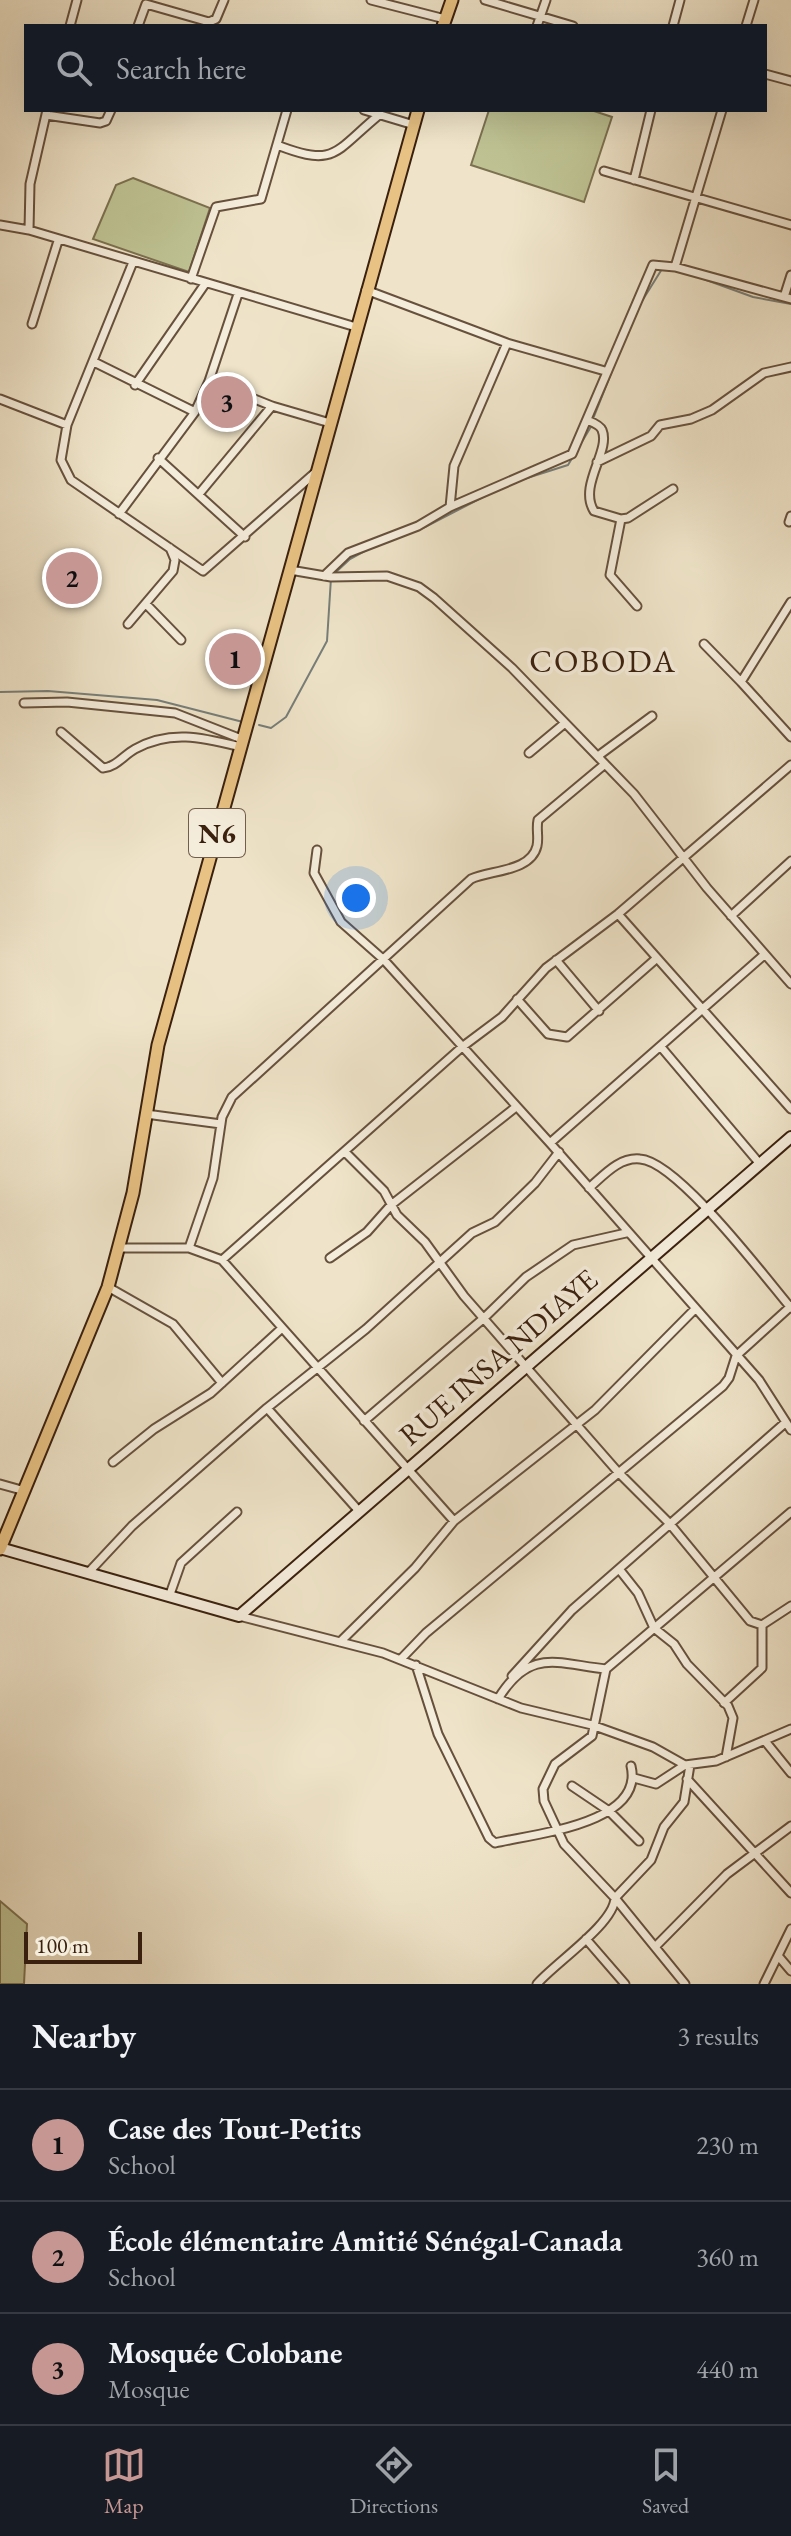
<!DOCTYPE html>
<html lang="en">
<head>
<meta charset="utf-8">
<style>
  :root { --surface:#171b24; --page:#20242c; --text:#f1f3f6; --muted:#9ea1a6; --line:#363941; --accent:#c59692 }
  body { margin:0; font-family:"EB Garamond",serif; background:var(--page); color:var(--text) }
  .scale { position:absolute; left:24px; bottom:20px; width:118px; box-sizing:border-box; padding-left:8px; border:4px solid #3a200e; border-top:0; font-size:22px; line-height:28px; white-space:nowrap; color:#3a200e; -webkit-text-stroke:6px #f5eddc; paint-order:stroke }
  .you { position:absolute; left:356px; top:898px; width:28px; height:28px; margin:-20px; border:6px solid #fff; border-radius:50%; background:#1a73e8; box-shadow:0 0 0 12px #1a73e833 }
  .badge { display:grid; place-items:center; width:52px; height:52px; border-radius:50%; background:var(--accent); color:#111; font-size:26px; font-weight:700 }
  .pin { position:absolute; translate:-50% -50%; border:4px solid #fff; box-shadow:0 2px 8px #0006 }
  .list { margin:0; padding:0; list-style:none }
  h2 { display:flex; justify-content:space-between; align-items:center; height:104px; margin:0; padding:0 32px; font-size:34px }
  h2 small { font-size:26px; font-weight:400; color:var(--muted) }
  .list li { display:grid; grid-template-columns:52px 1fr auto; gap:24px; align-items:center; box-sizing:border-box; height:112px; padding:0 32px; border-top:2px solid var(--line) }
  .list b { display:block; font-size:30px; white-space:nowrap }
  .list p { margin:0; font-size:26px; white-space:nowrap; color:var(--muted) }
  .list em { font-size:26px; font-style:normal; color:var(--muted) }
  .icon { flex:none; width:44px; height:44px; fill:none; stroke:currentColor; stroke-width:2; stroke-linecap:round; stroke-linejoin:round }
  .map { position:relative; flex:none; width:791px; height:1984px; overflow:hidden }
  .search { position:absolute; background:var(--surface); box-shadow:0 8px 32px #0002; left:24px; right:24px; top:24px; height:88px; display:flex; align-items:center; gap:20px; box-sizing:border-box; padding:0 28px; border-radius:0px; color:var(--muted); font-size:30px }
  .sheet { height:440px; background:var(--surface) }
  nav { display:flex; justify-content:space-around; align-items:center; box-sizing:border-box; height:112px; border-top:2px solid var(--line); background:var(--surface); font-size:22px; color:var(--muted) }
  nav a { display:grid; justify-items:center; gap:4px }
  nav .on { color:var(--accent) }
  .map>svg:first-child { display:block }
  .green { fill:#bec293; stroke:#7c7150; stroke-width:2 }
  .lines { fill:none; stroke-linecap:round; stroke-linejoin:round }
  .stream { stroke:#777e79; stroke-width:2 }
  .street-casing { stroke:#67513d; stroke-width:11 }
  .secondary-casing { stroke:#3a200e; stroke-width:14 }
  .primary-casing { stroke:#3a200e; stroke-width:15 }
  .street { stroke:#f5eddc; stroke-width:7 }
  .secondary { stroke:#f5eddc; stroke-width:10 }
  .primary { stroke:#e8c284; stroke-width:11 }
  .labels { text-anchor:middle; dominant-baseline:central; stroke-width:7; stroke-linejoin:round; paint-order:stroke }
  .shield { fill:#f5eddc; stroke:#725e4c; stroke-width:2 }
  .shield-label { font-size:28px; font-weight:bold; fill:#3a200e }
  .street-label { font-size:30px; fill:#3a200e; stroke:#f5eddc }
  .neighbourhood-label { font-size:32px; letter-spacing:2px; fill:#3a200e; stroke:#f5eddc }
</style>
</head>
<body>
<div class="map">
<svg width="791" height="1984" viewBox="0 0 791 1984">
  <rect width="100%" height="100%" fill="#efe4c9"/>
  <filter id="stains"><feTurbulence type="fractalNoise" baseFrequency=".0025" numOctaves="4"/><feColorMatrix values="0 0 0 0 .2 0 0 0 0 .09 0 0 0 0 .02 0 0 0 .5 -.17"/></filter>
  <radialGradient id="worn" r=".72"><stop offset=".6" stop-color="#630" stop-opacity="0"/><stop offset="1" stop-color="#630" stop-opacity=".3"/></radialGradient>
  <!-- green -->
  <path class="green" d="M489,110H591L612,117L584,202L471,165Z
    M133,178L210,208L189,272L93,239L116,185Z
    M0,1901L27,1924L24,1984H0Z"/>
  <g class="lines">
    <!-- stream -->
    <path class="stream" d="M698,277L753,297L791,304
      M642,301L662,269
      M593,419L620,351
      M524,479L568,465L592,425
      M382,544L425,527L489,494
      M335,573L350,559L372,547
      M0,692L48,691L157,700L243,722
      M259,725L271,728L286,717L327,641L331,578"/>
    <!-- street casing -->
    <g class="street-casing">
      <path id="street" d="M371,0L445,19
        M485,0L573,26
        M70,26L77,0
        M138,26L146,4L209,22L216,19L224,0
        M537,26L546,0
        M673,26L680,0
        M746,26L754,0
        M765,74L791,81
        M364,110L414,125
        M46,115L100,123L106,121L111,110
        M277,145C336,168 334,152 379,115
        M604,171L791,225
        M634,180L651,110
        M0,225L29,230L356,327
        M29,230L30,184L47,110
        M133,262L67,425L61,460L71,480L203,571L316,472
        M675,267L722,110
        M191,279L216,207L261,199L287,110
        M366,290L507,343L605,371
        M784,297L791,275
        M32,324L58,241
        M94,362L195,412
        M209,381L272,406L330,423
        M135,385L205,284
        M0,399L67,425
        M587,420C592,422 600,425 602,430C611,451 578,485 594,511L621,519L628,518L673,489
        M158,458L245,537
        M597,462L651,436L660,425L691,419L712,410L764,373L791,367
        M199,494L272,406
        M450,507L454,466L507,343
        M119,514L195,412L209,381L238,294
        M621,519L610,575L637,606
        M789,522L791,516
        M290,570L331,577L387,576L419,587L434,598L512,668L634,794L707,888L791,984
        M324,576L348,553L418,526L450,507L572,454L653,265L675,267L791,299
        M791,602L741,682L791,737
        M146,604L181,640
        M128,624L173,571L175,560L170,548
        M704,644L741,682
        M24,703L67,702L175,713L244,740
        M61,732L103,768C116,767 124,755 135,749C171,729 204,738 241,747
        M529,753L565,723
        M598,756L652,716
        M317,850L314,873L341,922L384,960L550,1143L759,1380L791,1430
        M618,914L791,1109
        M731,916L791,861
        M556,960L599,1011
        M517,999L548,1034L567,1037L657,958
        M661,1047L760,1164
        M146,1114L221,1124
        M550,1143L764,955
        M345,1152L384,1191L397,1215L425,1242L464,1296L618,1472L670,1524L750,1621L762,1625L791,1606
        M589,1188C604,1175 619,1157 640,1159C677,1161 764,1276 791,1308
        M119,1248H189L222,1260L454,1521L415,1568L340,1642
        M189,1248L213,1178L222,1117L232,1097L471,879C490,870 531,872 537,846C539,837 536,829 538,820L605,764
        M330,1258L367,1232L391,1205L516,1107
        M222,1260L462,1047L502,1017L546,968L618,914L791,765
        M108,1287L173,1324L222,1383
        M267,1408L358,1510
        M364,1421L484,1318L526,1277L573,1245L626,1233
        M113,1462L154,1429L211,1393L281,1329
        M0,1484L25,1491
        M454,1521L595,1410L694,1310
        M619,1569L638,1593L654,1628L674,1644L687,1664L728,1706L733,1718L726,1757
        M88,1573L132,1526L267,1408L366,1329L472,1233L495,1222L535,1183L559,1152
        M169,1597L181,1563L237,1512
        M239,1616L383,1653L521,1708L592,1725L653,1747L685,1765L716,1761L791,1729
        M401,1659L426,1633L723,1386L729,1378L736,1356L791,1306
        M416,1665L438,1734L489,1838L495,1843C533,1834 645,1824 631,1766
        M512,1676L572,1610L785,1423
        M498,1699C530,1647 557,1664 606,1669
        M724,1703L762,1668V1625
        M765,1741L791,1773
        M634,1778L656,1784L685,1765
        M687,1779L791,1893
        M572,1786L609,1811L639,1841
        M586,1939L625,1984
        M656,1946L727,1874L791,1826
        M780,1958L791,1971
        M537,1984C555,1963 614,1924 615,1898L651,1860L664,1827L684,1802L690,1765
        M685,1984L615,1898L564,1844L544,1801L543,1789L555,1764L592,1736L606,1669L791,1512
        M764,1984L791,1929"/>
    </g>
    <!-- secondary casing -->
    <g class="secondary-casing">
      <path id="secondary" d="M0,1548L239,1616L791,1137"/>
    </g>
    <!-- primary casing -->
    <g class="primary-casing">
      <path id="primary" d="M443,26L452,0
        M0,1549L108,1287L133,1193L158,1045L418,110"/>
    </g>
    <!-- street -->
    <use href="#street" class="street"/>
    <!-- secondary -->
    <use href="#secondary" class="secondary"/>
    <!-- primary -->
    <use href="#primary" class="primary"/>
  </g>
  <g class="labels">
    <!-- shield labels -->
    <rect class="shield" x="189" y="809" width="56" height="48" rx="6"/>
    <g class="shield-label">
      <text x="217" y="833">N6</text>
    </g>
    <!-- street labels -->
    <g class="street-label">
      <text transform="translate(498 1357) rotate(-41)">RUE INSA NDIAYE</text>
    </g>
    <!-- neighbourhood labels -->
    <g class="neighbourhood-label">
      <text x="603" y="661">COBODA</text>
    </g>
  </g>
  <rect width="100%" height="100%" filter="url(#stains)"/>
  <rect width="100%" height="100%" fill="url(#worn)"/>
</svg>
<div class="scale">100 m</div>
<div class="you"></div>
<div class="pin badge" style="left:235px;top:659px">1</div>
<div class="pin badge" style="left:72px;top:578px">2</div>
<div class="pin badge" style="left:227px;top:402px">3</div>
<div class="search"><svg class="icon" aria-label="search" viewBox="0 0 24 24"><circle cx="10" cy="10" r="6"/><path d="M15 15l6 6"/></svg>Search here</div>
</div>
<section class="sheet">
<h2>Nearby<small>3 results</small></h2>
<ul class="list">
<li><span class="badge">1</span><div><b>Case des Tout-Petits</b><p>School</p></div><em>230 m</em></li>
<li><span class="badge">2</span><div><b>École élémentaire Amitié Sénégal-Canada</b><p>School</p></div><em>360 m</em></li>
<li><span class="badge">3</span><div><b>Mosquée Colobane</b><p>Mosque</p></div><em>440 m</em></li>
</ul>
</section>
<nav>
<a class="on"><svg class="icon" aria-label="map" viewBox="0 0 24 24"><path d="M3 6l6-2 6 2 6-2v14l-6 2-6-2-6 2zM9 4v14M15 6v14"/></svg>Map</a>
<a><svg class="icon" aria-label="directions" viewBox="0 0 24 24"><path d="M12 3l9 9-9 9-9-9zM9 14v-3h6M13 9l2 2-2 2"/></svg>Directions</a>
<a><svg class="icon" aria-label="saved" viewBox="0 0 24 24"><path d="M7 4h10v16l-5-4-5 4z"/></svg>Saved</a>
</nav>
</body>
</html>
